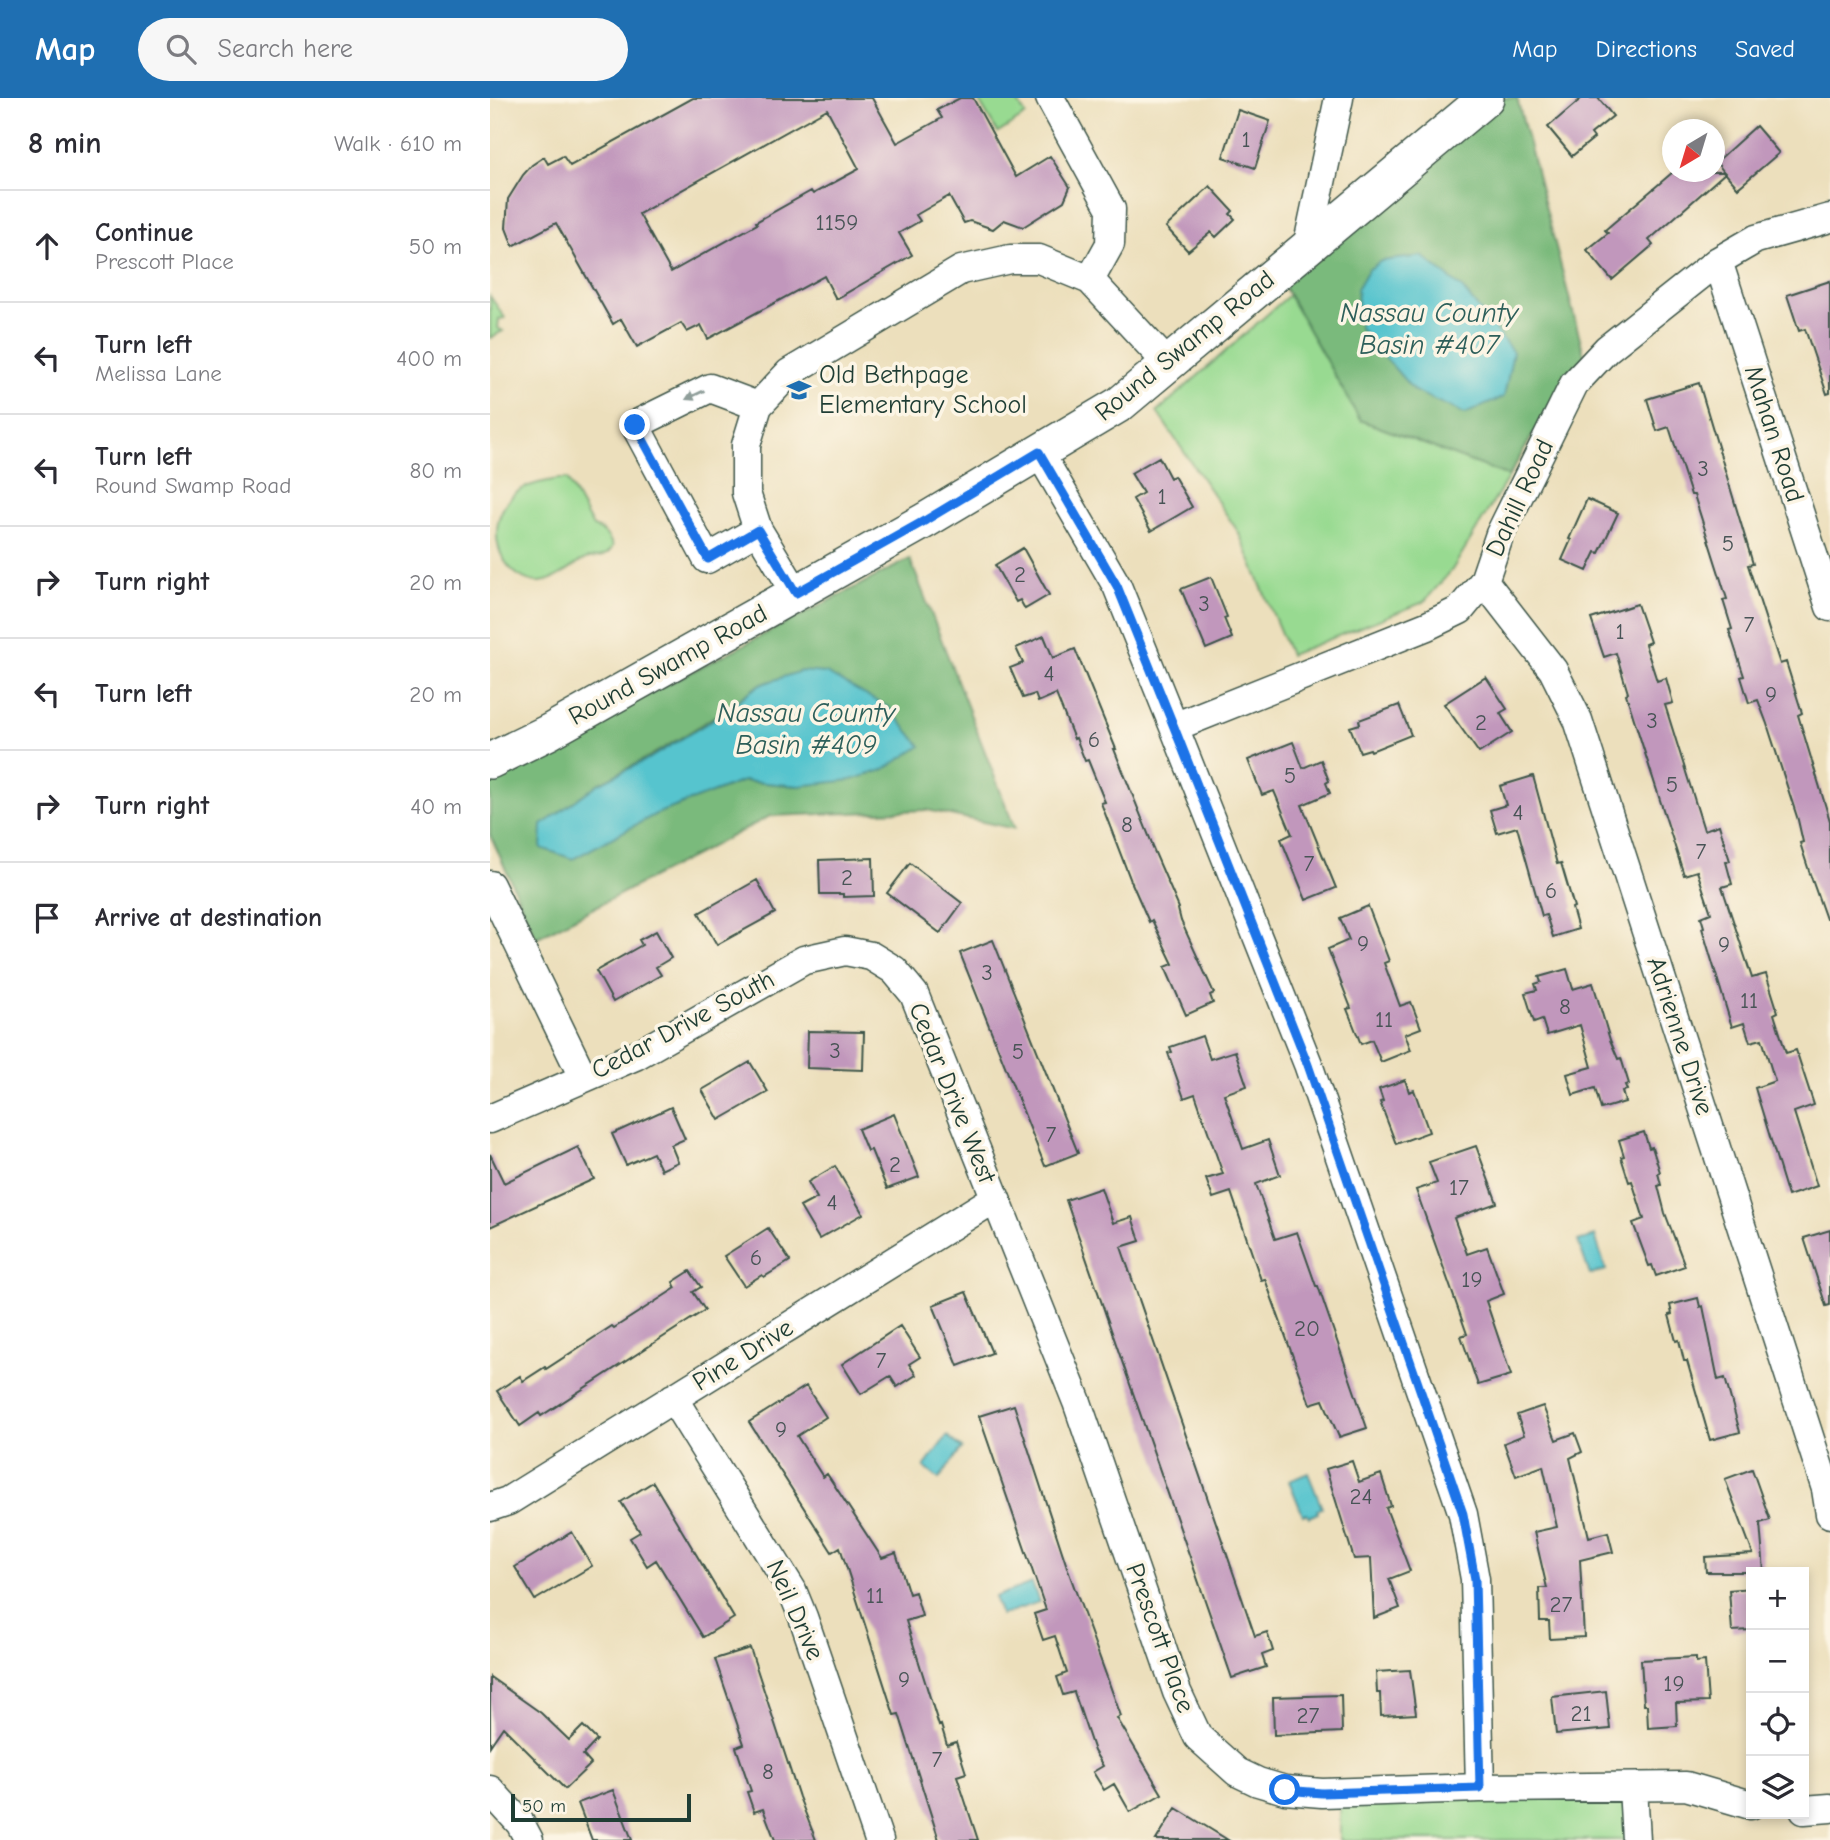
<!DOCTYPE html>
<html lang="en">
<head>
<meta charset="utf-8">
<style>
  :root { --surface:#fff; --page:#f7f7f7; --text:#2b2b33; --muted:#7c7c81; --line:#e1e1e2; --accent:#1f6fb2 }
  body { margin:0; font-family:"Comic Neue",sans-serif; background:var(--page); color:var(--text) }
  .controls { position:absolute; right:21px; bottom:21px; display:grid; overflow:hidden; border-radius:0px; box-shadow:0 4px 10px #0003 }
  .controls button { width:63px; height:63px; display:grid; place-items:center; padding:0; border:0; border-bottom:2px solid var(--line); background:var(--surface); color:var(--text); font:35px sans-serif }
  .compass { position:absolute; left:1172px; top:21px; width:63px; height:63px; border-radius:50%; background:var(--surface); box-shadow:0 4px 10px #0003; rotate:218deg }
  .scale { position:absolute; left:21px; bottom:18px; width:180px; box-sizing:border-box; padding-left:7px; border:4px solid #1f3d34; border-top:0; font-size:19px; line-height:24px; white-space:nowrap; color:#1f3d34; -webkit-text-stroke:5px #fcf5e5; paint-order:stroke }
  .stop { position:absolute; width:21px; height:21px; margin:-16px; border:5px solid #1a73e8; border-radius:50%; background:#fff }
  .stop.end { background:#1a73e8; border-color:#fff; box-shadow:0 2px 7px #0008 }
  .list { margin:0; padding:0; list-style:none }
  h2 { display:flex; justify-content:space-between; align-items:center; height:91px; margin:0; padding:0 28px; font-size:30px }
  h2 small { font-size:23px; font-weight:400; color:var(--muted) }
  .list li { display:grid; grid-template-columns:46px 1fr auto; gap:21px; align-items:center; box-sizing:border-box; height:112px; padding:0 28px; border-top:2px solid var(--line) }
  .list b { display:block; font-size:26px; white-space:nowrap }
  .list p { margin:0; font-size:23px; white-space:nowrap; color:var(--muted) }
  .list em { font-size:23px; font-style:normal; color:var(--muted) }
  .icon { flex:none; width:38px; height:38px; fill:none; stroke:currentColor; stroke-width:2; stroke-linecap:round; stroke-linejoin:round }
  .map { position:relative; flex:none; width:1340px; height:1742px; overflow:hidden }
  header { display:flex; align-items:center; gap:42px; box-sizing:border-box; height:98px; padding:0 35px; background:var(--accent); color:#fff }
  header strong { font-size:33px }
  nav { display:flex; gap:38px; margin-inline-start:auto; font-size:24px }
  .search { width:490px; height:63px; background:var(--page); display:flex; align-items:center; gap:18px; box-sizing:border-box; padding:0 24px; border-radius:38px; color:var(--muted); font-size:26px }
  main { display:flex }
  aside { flex:1; background:var(--surface) }
  .map>svg:first-child { display:block }
  .green { fill:#98da91; stroke:#5c8c62; stroke-width:2 }
  .forest { fill:#7aba7b; stroke:#4c7c58; stroke-width:2; fill-rule:evenodd }
  .water { fill:#57c4ce; stroke:#3b8081; stroke-width:2 }
  .building { fill:#c197bc; fill-rule:evenodd }
  .lines { fill:none; stroke-linecap:round; stroke-linejoin:round }
  .minor-casing { stroke:#3e5548; stroke-width:31 }
  .major-casing { stroke:#3e5548; stroke-width:38 }
  .minor { stroke:#fff; stroke-width:28 }
  .major { stroke:#fff; stroke-width:35 }
  .oneway { fill:#8f9e9a }
  .route { stroke:#1a73e8; stroke-width:9 }
  .labels { text-anchor:middle; dominant-baseline:central; stroke-width:7; stroke-linejoin:round; paint-order:stroke }
  .number-label { font-size:23px; fill:#485456 }
  .street-label { font-size:26px; fill:#1f3d34; stroke:#fcf5e5 }
  .poi-label { font-size:26px; fill:#1f3d34; stroke:#fcf5e5; text-anchor:start }
  .water-label { font-size:28px; font-style:italic; fill:#2d5f5a; stroke:#fcf5e5 }
</style>
</head>
<body>
<header>
<strong>Map</strong>
<div class="search"><svg class="icon" aria-label="search" viewBox="0 0 24 24"><circle cx="10" cy="10" r="6"/><path d="M15 15l6 6"/></svg>Search here</div>
<nav><a>Map</a><a>Directions</a><a>Saved</a></nav>
</header>
<main>
<aside>
<h2>8 min<small>Walk · 610 m</small></h2>
<ul class="list">
<li><svg class="icon" aria-label="ahead" viewBox="0 0 24 24"><path d="M12 20V5M6 11l6-6 6 6"/></svg><div><b>Continue</b><p>Prescott Place</p></div><em>50 m</em></li>
<li><svg class="icon" aria-label="left" viewBox="0 0 24 24"><path d="M17 20v-9H6M10 6l-5 5 5 5"/></svg><div><b>Turn left</b><p>Melissa Lane</p></div><em>400 m</em></li>
<li><svg class="icon" aria-label="left" viewBox="0 0 24 24"><path d="M17 20v-9H6M10 6l-5 5 5 5"/></svg><div><b>Turn left</b><p>Round Swamp Road</p></div><em>80 m</em></li>
<li><svg class="icon" aria-label="right" viewBox="0 0 24 24"><path d="M7 20v-9h11M14 6l5 5-5 5"/></svg><div><b>Turn right</b></div><em>20 m</em></li>
<li><svg class="icon" aria-label="left" viewBox="0 0 24 24"><path d="M17 20v-9H6M10 6l-5 5 5 5"/></svg><div><b>Turn left</b></div><em>20 m</em></li>
<li><svg class="icon" aria-label="right" viewBox="0 0 24 24"><path d="M7 20v-9h11M14 6l5 5-5 5"/></svg><div><b>Turn right</b></div><em>40 m</em></li>
<li><svg class="icon" aria-label="arrive" viewBox="0 0 24 24"><path d="M6 21V4h12l-3 4 3 4H6"/></svg><div><b>Arrive at destination</b></div></li>
</ul>
</aside>
<div class="map">
<svg width="1340" height="1742" viewBox="0 0 1340 1742">
  <rect width="100%" height="100%" fill="#fcf5e5"/>
  <filter id="ink" filterUnits="userSpaceOnUse"><feTurbulence type="fractalNoise" baseFrequency=".0143" numOctaves="2"/><feDisplacementMap in="SourceGraphic" scale="14" xChannelSelector="R" yChannelSelector="G"/><feConvolveMatrix kernelMatrix="1 2 1 2 8 2 1 2 1" color-interpolation-filters="sRGB"/></filter>
  <filter id="wash" filterUnits="userSpaceOnUse"><feTurbulence type="fractalNoise" baseFrequency=".00686" numOctaves="4" result="noise"/><feDisplacementMap in="SourceGraphic" scale="28" xChannelSelector="R" yChannelSelector="G"/><feGaussianBlur stdDeviation="1.57" result="paint"/><feColorMatrix in="noise" values="0 0 0 0 0 0 0 0 0 0 0 0 0 0 0 0 0 1.4 0 .05"/><feComposite in="paint" operator="in"/></filter>
  <g filter="url(#wash)">
    <rect width="100%" height="100%" fill="#ecdfbc"/>
    <!-- green -->
    <path class="green" d="M493,0H525L536,17L508,35L489,3Z
      M799,197L870,322L1019,378L962,472L934,504L800,557L749,435L667,314Z
      M0,198L15,220L9,221L8,230L13,233L0,240Z
      M68,381H77L103,429C114,432 118,438 123,448C114,465 105,455 91,463C79,471 63,484 48,484C41,484 34,481 28,477C0,457 0,415 27,394C39,386 54,384 68,381Z
      M1143,1689L1146,1742H850V1695Z"/>
    <!-- forest -->
    <path class="forest" d="M1013,0H1027L1095,260L1073,285L1019,378L870,322L792,185Z
      M420,461L525,731L437,712L280,718L46,840L0,736V678ZM269,587L309,688L253,683L166,716L108,686C165,657 218,625 269,587Z"/>
    <!-- water -->
    <path class="water" d="M932,158L972,190L1023,254L1014,299L975,316L924,293L870,230L867,191L878,172L891,163Z
      M311,573L336,575L399,610L431,648L393,672L361,682L309,688L253,683L166,716L83,761L51,750L52,727L108,686L160,660L219,624L269,587Z
      M1105,1138L1116,1172L1100,1177L1088,1143Z
      M457,1338L472,1350L449,1381L434,1369Z
      M818,1375L832,1410L827,1412L828,1415L819,1419L817,1415L813,1417L799,1383Z
      M542,1485L549,1504L511,1517L504,1499Z"/>
    <g id="blocks">
      <!-- building -->
      <path class="building" d="M203,0H382L407,45L452,20L447,12L470,0H483L526,79L560,58L580,89L574,103L533,129L514,122L503,131L480,123L474,125L459,98L426,117L430,123L409,135L422,157L346,201L334,178L218,241L211,227L197,234L191,225L147,249L131,221L123,226L66,125L23,148L16,130L18,101L33,77L42,67L54,59L58,66L73,58L80,68ZM337,11L369,71L323,96L321,93L266,124L267,126L181,174L149,116Z
        M1092,0H1108L1123,18L1101,36L1104,40L1082,58L1058,29Z
        M748,12L780,23L765,70L733,59Z
        M1266,28L1289,55L1248,90L1235,75L1159,142L1163,147L1122,182L1097,152L1118,135L1115,132L1183,74H1234L1226,64Z
        M720,88L743,113L740,116L745,121L726,139L721,134L698,153L676,129Z
        M1340,183V295L1337,296L1315,231L1309,233L1297,197Z
        M1209,285L1263,466L1258,467L1290,566L1296,564L1312,615L1308,617L1340,723V821H1336L1320,776L1310,745L1313,744L1308,722L1277,626L1268,602L1259,605L1251,579L1254,578L1239,532L1242,531L1233,502L1237,501L1204,397H1201L1179,329L1167,333L1157,301Z
        M669,359L680,380L684,378L702,409L661,433L643,401L653,395L641,375Z
        M1097,401L1128,415L1109,455L1106,454L1097,473L1072,462L1081,442L1079,441Z
        M533,450L559,497L535,511L530,502L526,504L505,467Z
        M721,479L737,519L734,520L742,540L716,551L691,491Z
        M1147,506L1160,544L1155,546L1167,583L1176,580L1183,605L1175,607L1214,732L1229,727L1240,763L1236,764L1242,786L1232,789L1262,880L1276,876L1288,914L1284,916L1296,955L1306,952L1324,1007L1304,1014L1327,1088L1298,1098L1265,990L1285,983L1272,941L1260,944L1254,925L1242,929L1212,830L1214,829L1211,819L1221,815L1207,773L1194,777L1136,596L1138,595L1126,555L1114,559L1101,521Z
        M554,538L563,560L585,551L626,651H624L663,748H662L689,810L688,811L691,823L724,895L720,897L723,905L696,917L675,869L683,866L662,822L659,824L641,783L611,705L615,704L598,662L595,663L586,640L584,641L566,596L548,604L545,596L533,600L520,570L533,565L526,550Z
        M996,579L1017,611L1010,615L1022,634L989,655L954,606Z
        M909,607L921,637L881,653L880,651L870,654L860,629L870,626L869,622Z
        M803,644L813,670L831,662L839,683L836,685L840,695L812,707L846,790L816,802L791,741L802,736L784,693L772,697L758,662Z
        M1043,678L1067,766L1071,765L1084,809L1082,810L1088,831L1063,839L1056,817L1052,818L1027,729L1007,735L1000,712L1016,707L1010,688Z
        M383,760L384,798L353,799V796H330L329,762Z
        M420,765L472,805L450,835L397,795Z
        M267,782L285,815L227,847L209,815Z
        M878,808L899,863L894,865L910,908L921,904L931,930L915,936L921,952L891,964L882,942L871,946L857,911L861,910L838,851L859,842L850,820Z
        M166,833L181,860L166,869L171,877L123,904L106,873L152,847L149,842Z
        M503,842L588,1055L555,1068L470,855Z
        M1077,871L1083,891L1103,885L1120,942L1128,961L1131,960L1139,986L1135,987L1137,992L1132,993L1135,1004L1111,1011L1105,990L1083,997L1077,976L1102,969L1090,927L1057,937L1052,921L1044,924L1035,895L1047,892L1045,886L1051,884L1049,879Z
        M318,933L374,934L373,972L317,970Z
        M712,938L720,961L745,953L757,988L734,996L753,1051L778,1042L790,1077L766,1086L785,1141L807,1134L826,1188H828L877,1330L849,1339L833,1302L820,1306L775,1181L771,1182L741,1094L723,1100L716,1081L733,1076L705,996L694,1000L678,955L682,954L680,949Z
        M260,964L278,994L229,1022L212,992Z
        M915,982L919,994L924,992L939,1034L906,1046L890,1004L893,1003L889,991Z
        M181,1009L195,1041L181,1047L188,1064L171,1072L163,1055L136,1067L122,1036Z
        M404,1016L429,1079L397,1091L381,1052L377,1053L368,1031Z
        M1154,1034L1159,1050L1162,1049L1170,1074L1168,1075L1171,1087L1168,1088L1175,1115L1195,1168L1166,1178L1162,1167L1159,1168L1143,1125L1154,1121L1142,1083L1139,1084L1131,1059L1134,1058L1129,1042Z
        M986,1048L1007,1105L964,1120L977,1156L997,1149L1014,1196L996,1203L1021,1277L988,1287L971,1238L977,1236L926,1092L947,1085L939,1064Z
        M88,1049L104,1081L0,1129V1056L14,1085Z
        M345,1068L373,1116L329,1141L310,1109L327,1100L318,1084Z
        M611,1090L623,1125L642,1119L650,1143L631,1149L765,1538L777,1534L783,1553L772,1557L776,1569L742,1580L576,1102Z
        M278,1130L300,1163L274,1179L272,1177L254,1188L234,1158Z
        M1340,1132V1207L1336,1208L1314,1140Z
        M200,1173L211,1189L203,1194L215,1212L51,1318L49,1315L30,1328L7,1293L30,1278L33,1283L55,1269L56,1271L122,1228L124,1230L186,1190L183,1184Z
        M476,1194L502,1255L468,1268L443,1207Z
        M1208,1200L1210,1209L1213,1208L1228,1282L1235,1280L1250,1334L1220,1342L1197,1263H1194L1189,1242L1186,1243L1179,1217L1182,1216L1180,1207Z
        M410,1228L430,1259L419,1266L426,1277L407,1289L400,1278L371,1296L352,1266Z
        M316,1288L336,1319L307,1338L333,1379L337,1376L392,1460L406,1455L419,1496L425,1494L432,1518L416,1523L449,1628L451,1627L457,1647L466,1644L476,1675L467,1678L488,1742H449L409,1616L404,1617L350,1449L342,1454L259,1324Z
        M524,1307L578,1472L631,1618L627,1620L672,1696L640,1714L624,1686L614,1692L603,1674L613,1668L604,1653L584,1594L573,1597L567,1579L577,1575L565,1538L553,1542L544,1516L556,1512L489,1318Z
        M1053,1308L1066,1342L1085,1335L1092,1354L1080,1360L1099,1439L1118,1434L1123,1454L1090,1462L1094,1539L1060,1541L1059,1523H1050L1049,1490H1057L1044,1434L1067,1429L1053,1368L1026,1378L1014,1345L1034,1337L1027,1317Z
        M862,1363L869,1384L891,1376L901,1408L896,1410L920,1473L899,1481L910,1510L884,1520L881,1460L864,1461L836,1371Z
        M1262,1371L1280,1422L1270,1425L1274,1474H1216L1215,1459L1263,1456L1235,1381Z
        M163,1384L244,1520L213,1539L166,1462L157,1468L140,1440L150,1434L131,1404Z
        M82,1434L102,1468L45,1502L25,1469Z
        M1261,1490V1532L1242,1533L1239,1492Z
        M260,1550L309,1699L326,1742H285L273,1711L264,1714L257,1694L261,1693L246,1649L254,1646L225,1561Z
        M1206,1559V1564L1215,1563L1218,1604L1186,1605L1187,1628L1158,1630L1157,1607H1154L1151,1562Z
        M920,1572L926,1616L891,1618L890,1595H887L886,1574Z
        M0,1579L51,1615L79,1642L93,1628L107,1642L93,1657L101,1666L75,1691L13,1629L0,1648Z
        M1116,1593L1120,1631L1066,1636L1062,1599Z
        M851,1597L852,1634L784,1637L783,1599Z
        M123,1692L142,1742H102L88,1705Z
        M686,1710L738,1742H666Z"/>
    </g>
  </g>
  <g filter="url(#ink)">
    <use href="#blocks" fill-opacity="0" stroke="#3e5548" stroke-width="2"/>
    <g class="lines">
      <!-- minor casing -->
      <g class="minor-casing">
        <path id="minor" d="M560,0L621,111L620,146L600,182
          M817,150L849,0
          M1228,163L1340,509
          M549,354L627,488L684,629L818,966L973,1416L985,1481L990,1690
          M268,432L217,461L145,327L220,290L268,308
          M994,483L1063,572L1088,622L1336,1391L1340,1416
          M306,495L268,432L256,395V347L268,308L299,275L471,172L520,161H549L600,182L678,266
          M684,629L937,528L970,512L994,483L1010,436L1084,286L1117,251L1228,163L1266,141L1340,120
          M0,787L93,979
          M0,1021L145,958L314,862L355,853L381,858L404,872L424,896L587,1304L687,1594L708,1639L747,1674L768,1684L795,1692L832,1695L990,1690L1196,1688L1261,1707
          M183,1300L302,1492L313,1519L389,1742
          M0,1409L18,1403L504,1101
          M1143,1689L1146,1742
          M0,1692L30,1725L39,1742
          M1314,1712L1340,1710"/>
      </g>
      <!-- major casing -->
      <g class="major-casing">
        <path id="major" d="M0,663L59,634L436,422L630,306L996,0"/>
      </g>
      <!-- minor -->
      <use href="#minor" class="minor"/>
      <!-- major -->
      <use href="#major" class="major"/>
    </g>
    <!-- one-way arrows -->
    <defs><path id="oneway-solid" d="M-6-.8H1V-3.2L6.5 0L1 3.2V.8H-6Z" transform="scale(1.75)"/></defs>
    <use class="oneway" href="#oneway-solid" transform="translate(205 297) rotate(154)"/>
  </g>
  <g class="lines" filter="url(#ink)">
    <!-- route -->
    <path class="route" d="M145,327L218,461L268,432L306,495L436,422L549,354L627,488L684,629L818,967L973,1416L985,1481L990,1690L832,1695L795,1692"/>
  </g>
  <!-- icons -->
  <defs>
    <g id="school-bare" transform="scale(1.89)"><path d="M0-5L7-2L0 1L-7-2ZM-4 1L0 2.5L4 1V4Q0 6-4 4Z" fill="#1f6fb2" stroke="#fcf5e5" stroke-width="2.5" paint-order="stroke"/></g>
  </defs>
  <g fill-rule="evenodd">
    <use href="#school-bare" x="309" y="292"/>
  </g>
  <g class="labels">
    <!-- number labels -->
    <g class="number-label">
      <text x="756" y="41">1</text>
      <text x="347" y="124">1159</text>
      <text x="1213" y="370">3</text>
      <text x="672" y="398">1</text>
      <text x="1238" y="445">5</text>
      <text x="530" y="476">2</text>
      <text x="714" y="505">3</text>
      <text x="1259" y="526">7</text>
      <text x="1130" y="533">1</text>
      <text x="559" y="575">4</text>
      <text x="1281" y="596">9</text>
      <text x="1162" y="622">3</text>
      <text x="991" y="624">2</text>
      <text x="604" y="641">6</text>
      <text x="800" y="677">5</text>
      <text x="1182" y="686">5</text>
      <text x="1028" y="714">4</text>
      <text x="637" y="726">8</text>
      <text x="1211" y="753">7</text>
      <text x="819" y="765">7</text>
      <text x="357" y="779">2</text>
      <text x="1061" y="792">6</text>
      <text x="873" y="845">9</text>
      <text x="1234" y="846">9</text>
      <text x="497" y="874">3</text>
      <text x="1259" y="902">11</text>
      <text x="1075" y="908">8</text>
      <text x="894" y="921">11</text>
      <text x="345" y="952">3</text>
      <text x="528" y="953">5</text>
      <text x="561" y="1036">7</text>
      <text x="405" y="1066">2</text>
      <text x="969" y="1089">17</text>
      <text x="342" y="1104">4</text>
      <text x="266" y="1159">6</text>
      <text x="982" y="1181">19</text>
      <text x="817" y="1230">20</text>
      <text x="391" y="1262">7</text>
      <text x="291" y="1331">9</text>
      <text x="871" y="1398">24</text>
      <text x="385" y="1497">11</text>
      <text x="1071" y="1506">27</text>
      <text x="414" y="1581">9</text>
      <text x="1184" y="1585">19</text>
      <text x="1091" y="1615">21</text>
      <text x="818" y="1617">27</text>
      <text x="447" y="1661">7</text>
      <text x="278" y="1673">8</text>
    </g>
    <!-- street labels -->
    <g class="street-label">
      <text transform="translate(695 248) rotate(-39)">Round Swamp Road</text>
      <text transform="translate(1284 336) rotate(72)">Mahan Road</text>
      <text transform="translate(1030 400) rotate(-65)">Dahill Road</text>
      <text transform="translate(178 567) rotate(-29)">Round Swamp Road</text>
      <text transform="translate(193 927) rotate(-28)">Cedar Drive South</text>
      <text transform="translate(1190 938) rotate(72)">Adrienne Drive</text>
      <text transform="translate(462 995) rotate(68)">Cedar Drive West</text>
      <text transform="translate(253 1257) rotate(-32)">Pine Drive</text>
      <text transform="translate(305 1512) rotate(66)">Neil Drive</text>
      <text transform="translate(670 1540) rotate(70)">Prescott Place</text>
    </g>
    <!-- poi labels -->
    <g class="poi-label">
      <text x="329" y="277">Old Bethpage<tspan x="329" dy="30">Elementary School</tspan></text>
    </g>
    <!-- water labels -->
    <g class="water-label">
      <text x="939" y="215">Nassau County<tspan x="939" dy="32">Basin #407</tspan></text>
      <text x="316" y="615">Nassau County<tspan x="316" dy="32">Basin #409</tspan></text>
    </g>
  </g>
</svg>
<div class="controls">
<button>+</button>
<button>−</button>
<button><svg class="icon" aria-label="locate" viewBox="0 0 24 24"><circle cx="12" cy="12" r="6"/><path d="M12 2v4M12 18v4M2 12h4M18 12h4"/></svg></button>
<button><svg class="icon" aria-label="layers" viewBox="0 0 24 24"><path d="M12 4l9 5-9 5-9-5zM3 14l9 5 9-5"/></svg></button>
</div>
<svg class="compass" viewBox="-18 -18 36 36"><path d="M0-13l5 13h-10z" fill="#e53935"/><path d="M0 13l5-13h-10z" fill="#7c7c81"/></svg>
<div class="scale">50 m</div>
<div class="stop" style="left:795px;top:1692px"></div>
<div class="stop end" style="left:145px;top:327px"></div>
</div>
</main>
</body>
</html>
